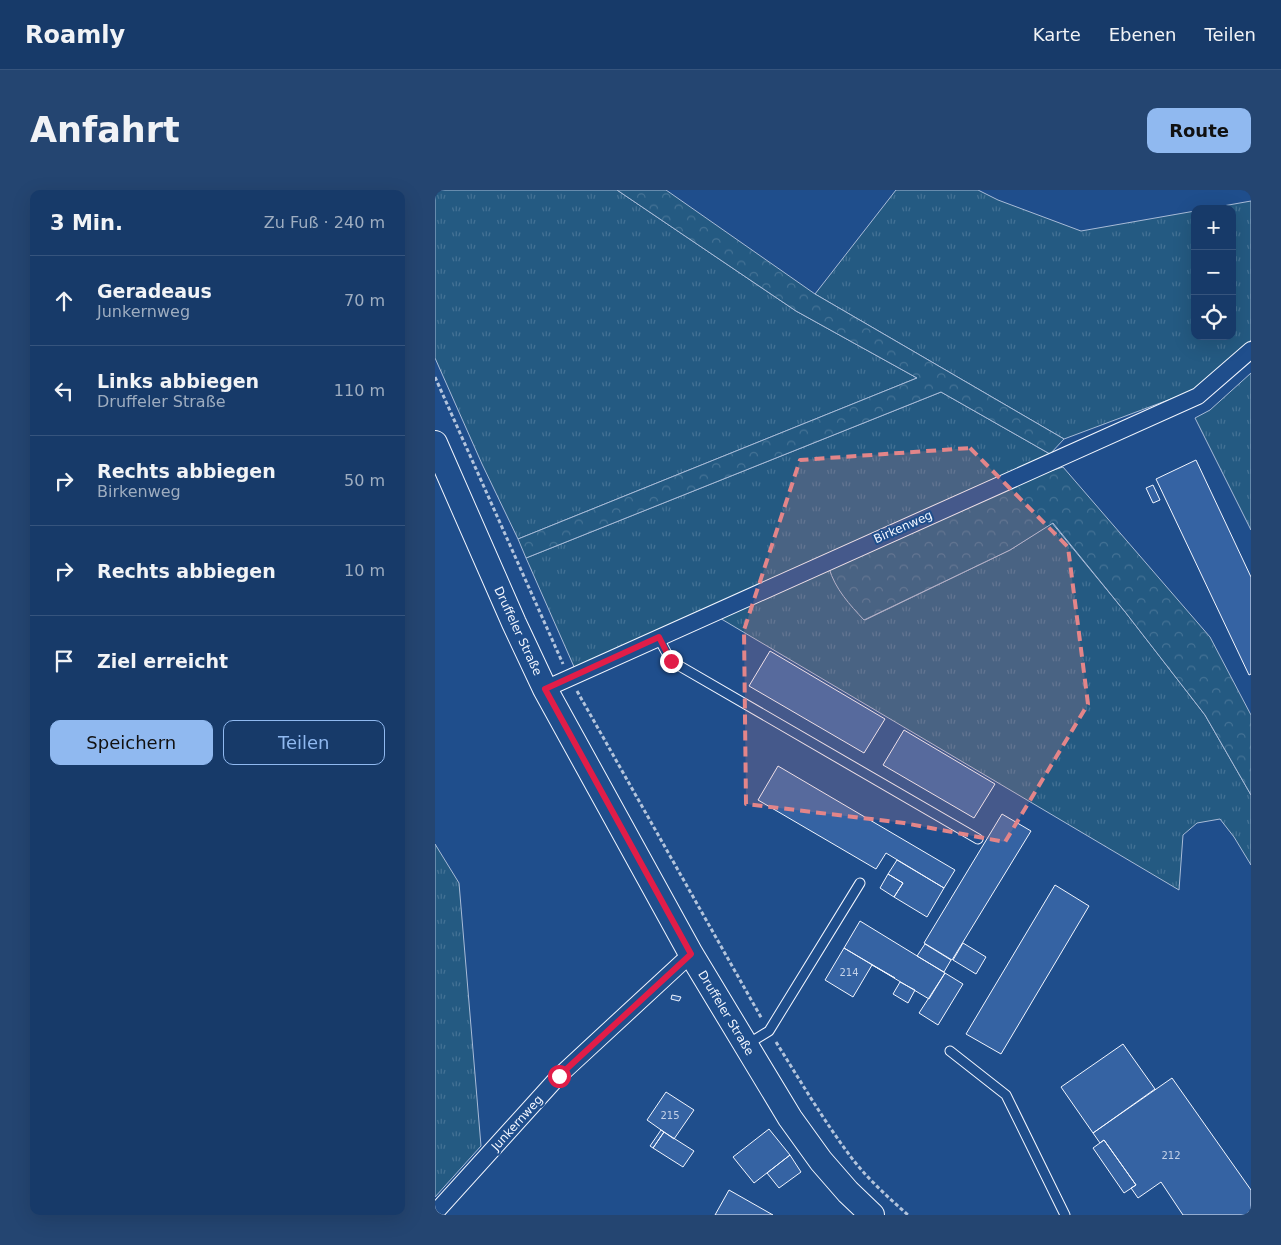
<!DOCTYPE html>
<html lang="de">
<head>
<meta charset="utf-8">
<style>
  :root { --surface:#173a69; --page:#244571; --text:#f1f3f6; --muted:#9eadc0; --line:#36547d; --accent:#90b9f0 }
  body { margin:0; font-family:"DejaVu Sans",sans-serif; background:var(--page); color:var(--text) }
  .controls { position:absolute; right:15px; top:15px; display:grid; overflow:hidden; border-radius:10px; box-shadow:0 5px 20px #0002 }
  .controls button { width:45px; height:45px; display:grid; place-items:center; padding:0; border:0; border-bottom:1px solid var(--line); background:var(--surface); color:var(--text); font:25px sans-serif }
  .stop { position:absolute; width:15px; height:15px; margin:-11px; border:4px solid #e11d48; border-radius:50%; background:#fff }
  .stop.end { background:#e11d48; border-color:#fff; box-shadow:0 1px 5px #0008 }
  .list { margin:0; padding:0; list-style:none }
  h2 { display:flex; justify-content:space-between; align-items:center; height:65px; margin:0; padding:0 20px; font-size:21px }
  h2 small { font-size:16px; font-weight:400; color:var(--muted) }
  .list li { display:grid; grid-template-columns:32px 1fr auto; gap:15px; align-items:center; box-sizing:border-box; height:90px; padding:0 20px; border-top:1px solid var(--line) }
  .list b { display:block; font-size:19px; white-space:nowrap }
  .list p { margin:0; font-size:16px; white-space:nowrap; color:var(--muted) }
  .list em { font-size:16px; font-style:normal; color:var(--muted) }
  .actions { display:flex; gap:10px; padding:15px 20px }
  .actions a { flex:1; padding:11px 0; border:1px solid var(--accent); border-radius:10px; text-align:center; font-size:18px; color:var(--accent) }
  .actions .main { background:var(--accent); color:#111 }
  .icon { flex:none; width:28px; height:28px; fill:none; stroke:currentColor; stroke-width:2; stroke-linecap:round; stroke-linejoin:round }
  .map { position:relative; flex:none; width:816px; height:1025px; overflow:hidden; border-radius:10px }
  header { display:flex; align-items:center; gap:30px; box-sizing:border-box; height:70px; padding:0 25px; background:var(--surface); border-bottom:1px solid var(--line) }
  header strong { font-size:24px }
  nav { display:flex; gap:28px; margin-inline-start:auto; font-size:18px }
  .intro { display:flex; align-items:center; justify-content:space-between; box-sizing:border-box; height:120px; padding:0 30px }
  h1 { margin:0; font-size:35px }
  .button { padding:12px 22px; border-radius:10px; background:var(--accent); color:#111; font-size:18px; font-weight:700 }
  main { display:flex; gap:30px; padding:0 30px }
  aside { flex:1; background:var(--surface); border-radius:10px; box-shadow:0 5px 20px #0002 }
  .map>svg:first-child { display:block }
  .grass { fill:url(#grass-tufts); stroke:#a8bbd7 }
  .forest { fill:url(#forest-crowns); stroke:#a8bbd7 }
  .building { fill:#3563a3; stroke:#f2f6ff }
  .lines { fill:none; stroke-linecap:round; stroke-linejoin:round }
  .lane-casing { stroke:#f2f6ff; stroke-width:11 }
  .street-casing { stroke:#f2f6ff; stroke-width:18 }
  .secondary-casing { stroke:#f2f6ff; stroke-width:26 }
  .path { stroke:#b3c4dc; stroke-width:3; stroke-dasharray:4 2.5; stroke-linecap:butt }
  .lane { stroke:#1f4e8c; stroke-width:9 }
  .street { stroke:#1f4e8c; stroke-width:16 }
  .secondary { stroke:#1f4e8c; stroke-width:24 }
  .route { stroke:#e11d48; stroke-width:6 }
  .marked { fill:#e38589; fill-opacity:0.2; stroke:#e38589; stroke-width:4; stroke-dasharray:10 6; stroke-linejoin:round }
  .labels { text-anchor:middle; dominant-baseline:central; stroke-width:4; stroke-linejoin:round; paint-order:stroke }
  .number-label { font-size:10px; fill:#c3d1e8 }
  .street-label { font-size:12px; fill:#f2f6ff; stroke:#1f4e8c }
</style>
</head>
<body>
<header>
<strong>Roamly</strong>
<nav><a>Karte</a><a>Ebenen</a><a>Teilen</a></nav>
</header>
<div class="intro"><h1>Anfahrt</h1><a class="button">Route</a></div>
<main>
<aside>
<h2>3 Min.<small>Zu Fuß · 240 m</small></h2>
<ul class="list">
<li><svg class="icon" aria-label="ahead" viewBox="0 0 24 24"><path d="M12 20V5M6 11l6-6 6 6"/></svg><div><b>Geradeaus</b><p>Junkernweg</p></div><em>70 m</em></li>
<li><svg class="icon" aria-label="left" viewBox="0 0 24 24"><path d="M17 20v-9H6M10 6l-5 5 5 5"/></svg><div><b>Links abbiegen</b><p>Druffeler Straße</p></div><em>110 m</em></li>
<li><svg class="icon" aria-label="right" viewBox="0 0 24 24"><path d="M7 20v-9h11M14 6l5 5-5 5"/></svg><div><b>Rechts abbiegen</b><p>Birkenweg</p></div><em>50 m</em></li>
<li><svg class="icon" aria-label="right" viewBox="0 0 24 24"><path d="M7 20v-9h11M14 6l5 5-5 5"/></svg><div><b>Rechts abbiegen</b></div><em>10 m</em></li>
<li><svg class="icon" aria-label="arrive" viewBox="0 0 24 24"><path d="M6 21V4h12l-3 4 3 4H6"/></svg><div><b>Ziel erreicht</b></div></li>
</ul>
<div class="actions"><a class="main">Speichern</a><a>Teilen</a></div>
</aside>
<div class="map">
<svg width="816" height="1025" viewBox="0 0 816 1025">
  <defs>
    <pattern id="grass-tufts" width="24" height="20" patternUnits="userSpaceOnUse" patternTransform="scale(1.25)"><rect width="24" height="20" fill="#245a82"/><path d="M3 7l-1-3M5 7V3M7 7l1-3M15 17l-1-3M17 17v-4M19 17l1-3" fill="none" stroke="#447295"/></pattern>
    <pattern id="forest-crowns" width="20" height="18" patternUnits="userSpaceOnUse" patternTransform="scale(1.25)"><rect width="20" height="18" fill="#245a82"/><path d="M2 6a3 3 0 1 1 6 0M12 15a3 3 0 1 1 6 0" fill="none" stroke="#447295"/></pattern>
  </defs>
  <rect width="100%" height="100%" fill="#1f4e8c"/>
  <!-- grass -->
  <path class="grass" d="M0,0H182L361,121L482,188L83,349L47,274L0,168Z
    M461,0H543L563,10L646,41L760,21V146H797V19H771L816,11V150L760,200L629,249L380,104Z
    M816,183V340L760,228L775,220Z
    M506,202L615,264L140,479L91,368Z
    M617,333L691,423L770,525L816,605V675L799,647L785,629L762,633L748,645L744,700L283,427L394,378L430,430L575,360Z
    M0,654L24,693L46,956L0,1007Z"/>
  <!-- forest -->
  <path class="forest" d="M182,0H231L380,104L629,249L615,264L506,202L91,368L83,349L482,188L361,121Z
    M628,277L775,447L816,525V605L770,525L691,423L618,333L575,360L429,430C415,415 400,399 394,378L603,285Z"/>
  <!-- building -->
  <path class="building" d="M761,270L816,387V484L814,485L721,289Z
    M718,295L725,310L718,313L711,298Z
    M335,461L450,529L429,563L314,496Z
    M469,540L560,594L539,628L448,575Z
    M343,576L520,680L509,698L451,663L441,679L323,610Z
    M567,624L596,641L517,770L489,753Z
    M462,670L509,698L492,727L459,707L468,693L453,684Z
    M453,684L468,693L459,707L445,698Z
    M620,695L654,716L566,864L531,844Z
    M425,731L510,783L494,809L409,758Z
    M528,753L551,767L541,784L518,770Z
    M490,754L516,770L509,782L482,766Z
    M409,758L460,788L437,775L418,807L390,790Z
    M510,783L528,794L503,835L484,823Z
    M465,792L480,800L473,813L458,804Z
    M237,805L246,807L244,811L236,809Z
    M688,854L720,899L658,943L626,897Z
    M737,888L816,1000V1020L810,1025H748L726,992L703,1008L696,998L701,995L669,950L665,953L658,943Z
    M231,902L259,920L239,949L212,930Z
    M334,939L355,965L319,993L298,967Z
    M226,940L229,942L218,958L215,956Z
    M229,942L259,961L248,977L218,958Z
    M669,950L701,995L689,1003L658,958Z
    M355,965L366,982L344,998L332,983Z
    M294,1000L338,1025H280Z"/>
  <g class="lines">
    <!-- lane casing -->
    <g class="lane-casing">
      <path id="lane" d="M223,447L236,471L543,649
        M311,855L334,841L425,693
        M515,861L571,905L630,1025"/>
    </g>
    <!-- street casing -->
    <g class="street-casing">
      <path id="street" d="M110,499L763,206L816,160
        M0,1023L124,886L256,764"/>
    </g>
    <!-- secondary casing -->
    <g class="secondary-casing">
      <path id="secondary" d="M0,253L79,433L110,499L256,764L355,928L386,971L413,1002L437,1025"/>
    </g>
    <!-- path -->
    <path class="path" d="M0,187L128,474
      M142,501L327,829
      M341,852C366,892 390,933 419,971C435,991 454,1008 473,1025"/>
    <!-- lane -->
    <use href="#lane" class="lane"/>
    <!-- street -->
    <use href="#street" class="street"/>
    <!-- secondary -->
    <use href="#secondary" class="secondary"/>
  </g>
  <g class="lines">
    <!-- route -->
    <path class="route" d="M124,886L256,764L110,499L224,447L236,471"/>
  </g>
  <!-- marked area -->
  <path class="marked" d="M535,258L633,357L653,514L570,652L469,633L311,614L309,440L365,270Z"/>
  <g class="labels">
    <!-- number labels -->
    <g class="number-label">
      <text x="414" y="782">214</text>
      <text x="235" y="925">215</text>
      <text x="736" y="965">212</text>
    </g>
    <!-- street labels -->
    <g class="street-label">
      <text transform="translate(468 337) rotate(-24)">Birkenweg</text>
      <text transform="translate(83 441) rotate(65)">Druffeler Straße</text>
      <text transform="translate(291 823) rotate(59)">Druffeler Straße</text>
      <text transform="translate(82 933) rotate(-48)">Junkernweg</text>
    </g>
  </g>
</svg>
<div class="controls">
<button>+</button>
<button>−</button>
<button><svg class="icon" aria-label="locate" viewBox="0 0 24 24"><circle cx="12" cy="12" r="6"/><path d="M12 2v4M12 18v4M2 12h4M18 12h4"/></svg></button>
</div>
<div class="stop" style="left:124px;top:886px"></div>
<div class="stop end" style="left:236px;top:471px"></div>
</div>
</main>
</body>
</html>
